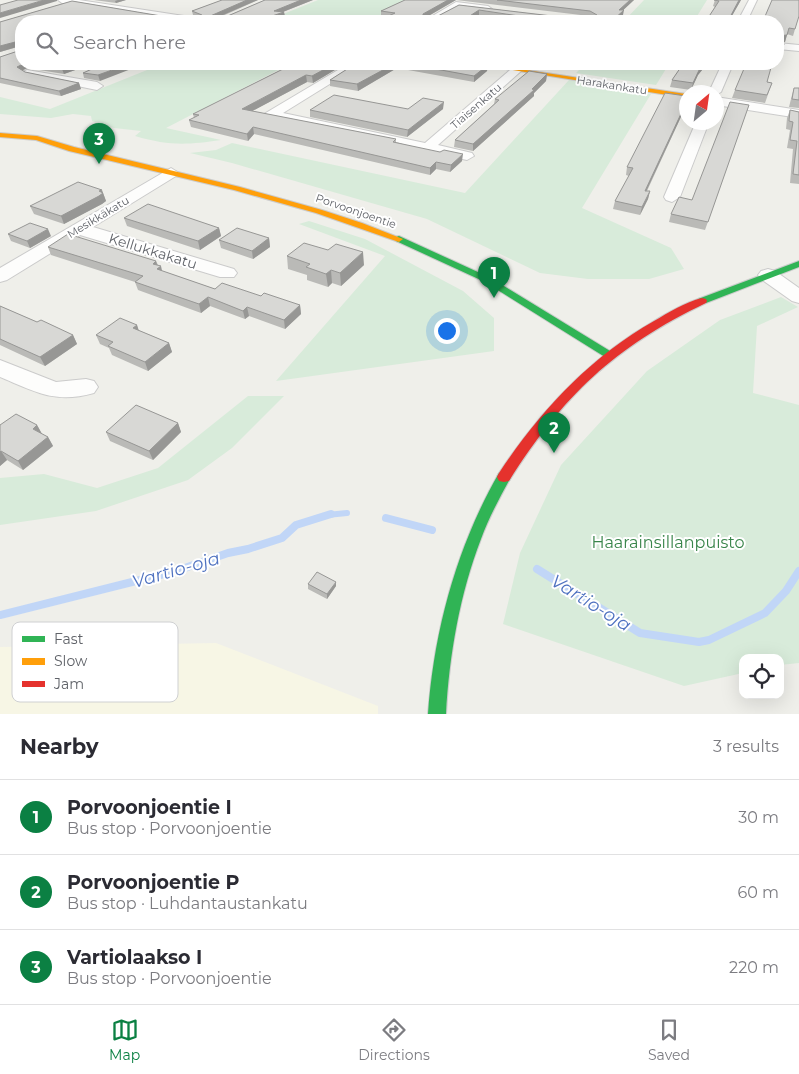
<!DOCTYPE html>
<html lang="en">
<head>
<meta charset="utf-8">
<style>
  :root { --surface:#fff; --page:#f2f2f3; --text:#2b2b33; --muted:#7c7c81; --line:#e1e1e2; --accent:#0b8043 }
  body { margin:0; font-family:Montserrat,sans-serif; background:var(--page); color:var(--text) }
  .controls { position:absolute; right:15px; bottom:15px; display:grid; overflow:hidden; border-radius:10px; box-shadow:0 5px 20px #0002 }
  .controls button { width:45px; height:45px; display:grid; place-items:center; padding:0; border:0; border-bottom:1px solid var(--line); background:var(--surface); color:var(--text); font:25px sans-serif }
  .compass { position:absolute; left:679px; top:85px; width:45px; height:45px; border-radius:50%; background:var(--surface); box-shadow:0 5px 20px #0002; rotate:29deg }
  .you { position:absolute; left:446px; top:330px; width:18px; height:18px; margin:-12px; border:4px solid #fff; border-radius:50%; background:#1a73e8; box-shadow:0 0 0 8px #1a73e833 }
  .badge { display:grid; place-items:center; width:32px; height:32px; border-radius:50%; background:var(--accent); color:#fff; font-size:16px; font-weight:700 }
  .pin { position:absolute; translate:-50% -41px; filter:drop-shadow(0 1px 2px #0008) }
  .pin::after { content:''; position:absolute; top:26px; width:18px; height:15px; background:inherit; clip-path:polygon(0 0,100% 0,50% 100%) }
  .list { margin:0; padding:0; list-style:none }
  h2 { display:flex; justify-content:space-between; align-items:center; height:65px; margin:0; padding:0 20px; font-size:21px }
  h2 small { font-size:16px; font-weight:400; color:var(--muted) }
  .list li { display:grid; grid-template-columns:32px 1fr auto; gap:15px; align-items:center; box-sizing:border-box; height:75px; padding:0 20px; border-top:1px solid var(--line) }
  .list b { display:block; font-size:19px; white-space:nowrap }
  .list p { margin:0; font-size:16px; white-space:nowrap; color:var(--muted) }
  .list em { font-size:16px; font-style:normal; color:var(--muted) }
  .icon { flex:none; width:28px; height:28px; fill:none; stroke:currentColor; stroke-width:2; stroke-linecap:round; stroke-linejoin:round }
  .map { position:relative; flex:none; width:799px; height:714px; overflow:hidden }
  .search { position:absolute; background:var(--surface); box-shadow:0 5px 20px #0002; left:15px; right:15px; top:15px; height:55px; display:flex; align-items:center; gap:12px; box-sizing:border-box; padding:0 18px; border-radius:20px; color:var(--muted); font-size:19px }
  .sheet { height:290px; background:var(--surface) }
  nav { display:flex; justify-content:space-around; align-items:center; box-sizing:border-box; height:70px; border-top:1px solid var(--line); background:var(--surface); font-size:14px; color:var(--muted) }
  nav a { display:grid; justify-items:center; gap:2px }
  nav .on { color:var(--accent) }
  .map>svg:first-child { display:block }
  .commercial { fill:#f7f6e5 }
  .green { fill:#d8ebda }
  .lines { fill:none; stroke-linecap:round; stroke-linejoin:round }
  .stream-far1 { stroke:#c1d6f7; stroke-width:6 }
  .stream { stroke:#c1d6f7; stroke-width:8 }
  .street-casing { stroke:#cbcbcb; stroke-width:2 }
  .fast-casing { stroke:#ccc; stroke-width:2 }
  .slow-casing { stroke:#ccc; stroke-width:2 }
  .jam-casing { stroke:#ccc; stroke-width:2 }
  .street { fill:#fdfdfc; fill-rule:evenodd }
  .fast { fill:#30b455; fill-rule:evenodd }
  .slow { fill:#ff9f0a; fill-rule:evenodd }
  .jam { fill:#e5322d; fill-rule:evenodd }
  .wall { fill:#babab7; fill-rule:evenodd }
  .shaded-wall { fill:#979795 }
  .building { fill:#d8d8d5; stroke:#979795 }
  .labels { text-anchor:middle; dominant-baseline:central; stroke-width:4; stroke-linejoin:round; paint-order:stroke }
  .far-street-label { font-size:11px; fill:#5f6268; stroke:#fff }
  .street-label { font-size:14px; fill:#5f6268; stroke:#fff }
  .near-park-label { font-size:16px; fill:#39854a; stroke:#fff }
  .near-water-label { font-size:18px; font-style:italic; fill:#4f72c0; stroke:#fff }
  .key { fill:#fff; stroke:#cfd0d2; stroke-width:1 }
  .key-label { font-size:14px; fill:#5f6268 }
</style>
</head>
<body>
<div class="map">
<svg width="799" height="714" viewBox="0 0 799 714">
  <rect width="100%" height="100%" fill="#efefea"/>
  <!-- commercial -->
  <path class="commercial" d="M216,643L378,706V714H0V647Z"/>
  <!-- green -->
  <path class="green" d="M318,0H412L371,21H266Z
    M644,0H707L694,21H624Z
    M162,64H290L166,128L221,140C187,145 169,146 135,136L141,131L114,128L92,121L91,116L73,114L51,118L0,114V97L50,109Z
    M585,64H669L656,85L576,73Z
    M569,80L651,94L582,208L671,248L684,269L649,279H588L540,273L427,219L232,163L190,153L216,150L232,143L465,193Z
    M309,221L365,239L463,291L494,318V351L276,381L385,256L299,224Z
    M781,297L798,307L757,326L753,393L799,405V663L780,665V658H743V673L684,686L503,624L520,553L561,465L647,371L720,320Z
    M248,396H284L232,448L188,480L96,511L0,525V478L44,474L97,488L158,468Z"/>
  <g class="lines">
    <!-- stream-far1 -->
    <path class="stream-far1" d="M327,515L347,513"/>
    <!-- stream -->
    <path class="stream" d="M386,518L432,530
      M537,569L640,633L699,642L709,640L765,613L786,591L799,571
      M0,615L176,571L228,553L248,549L282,538L296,525L331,514"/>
    <!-- street casing -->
    <g class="street-casing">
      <path id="street" d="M58,0H79L197,18L202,21H181L62,3Z
        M749,0H757L748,19H742L740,17Z
        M456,2L488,6L492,9C483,16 468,5 457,8C443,11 441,22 424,21Z
        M778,43L799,45V51L778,49Z
        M348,64H362L283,113L425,143L517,64H529L438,145L472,153L474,156L467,160L271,118L264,114Z
        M722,64H733L721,92L716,95V92H709Z
        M27,70L97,82L103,86L97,90L23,75L21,73Z
        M716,97L799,110V118L716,105Z
        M696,122H709L680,197L672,202L666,200L664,197Z
        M171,168L179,173L176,176L93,227L234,269L237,273L234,277H220L80,235L7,280L0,282V268Z
        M768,269L775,271L799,288V303L792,301L761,279L758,275L761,271Z
        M0,360L56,382L86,379L94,381L98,387L94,393C55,404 36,392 0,377Z"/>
    </g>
    <!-- fast casing -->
    <g class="fast-casing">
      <path id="fast" d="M399,236L491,278L615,354L613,357H605L485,282L396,241V237Z
        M799,261V267L706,303H698L697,301L698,299Z
        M504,472L509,473L511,477C500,497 489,517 481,539C460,593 449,656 446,714H428C434,630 457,546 499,473Z"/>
    </g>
    <!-- slow casing -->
    <g class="slow-casing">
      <path id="slow" d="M475,64H487L686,94V98Z
        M0,133L37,136L74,147L240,187L322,210L362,223L403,239L399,242L396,241L316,213L234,190L69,151L36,140L0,137Z"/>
    </g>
    <!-- jam casing -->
    <g class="jam-casing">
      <path id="jam" d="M702,298L706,299L707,301L706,303C614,347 563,396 509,481L504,482L499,481L497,477L499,473C540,411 589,358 654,321C668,313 685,302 702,298Z"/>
    </g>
    <!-- street -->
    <use href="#street" class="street"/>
    <!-- fast -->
    <use href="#fast" class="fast"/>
    <!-- slow -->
    <use href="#slow" class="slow"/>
    <!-- jam -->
    <use href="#jam" class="jam"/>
  </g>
  <!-- wall -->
  <path class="wall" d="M94,0H126L116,3Z
    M222,0H258L218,18H223L265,0H313L283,12H284L285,17L272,21H21V64H92L64,74L27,68L22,71L25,72L79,83L81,89L61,96L0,83V57L21,50V46L0,52V22L72,1L173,18H200L193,15L192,11Z
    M405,0H634L623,10V15L617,21H517L479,15L470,21L381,16V11ZM456,0L589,16L591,18H569L459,5L436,17H427Z
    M715,0H741L729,21H706L715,7L713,6Z
    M778,21L795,29L793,36L787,34L785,42L779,43V44H784L780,57H778Z
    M103,64L100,81L84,78L83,73Z
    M293,64H345L313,83L307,82L252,111L396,139V142L462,161L450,172L436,169L430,175L254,134L248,141L191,127L189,120L194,118L193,114Z
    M355,64H479L488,65L487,71L474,82L397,68L358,91L330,86V80Z
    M541,64H564L561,67L550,65L549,69L540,68Z
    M683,64H707L698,75L691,90L670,87L672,80Z
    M547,74L546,81L534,93V96L473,151L454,147L455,140L494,104L495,99Z
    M767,82L772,83L765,103L732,98L735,90Z
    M794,88H799V108L789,107L792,95Z
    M686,98V106L647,191H650L648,199L640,215L613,209L615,201L629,176L626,175L627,167Z
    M749,105L705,230L669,222L671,214L692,200Z
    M408,109H443L407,137L310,117V110Z
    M790,110L799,112V184L790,183L793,149L787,148L790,130L786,129L787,118Z
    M103,193L106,201L102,204L64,224L34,214L30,206Z
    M124,218L219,228L221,236L200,250L127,226Z
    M8,234L51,236L30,248L11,241Z
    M269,238L270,247L253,259L221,248L219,240Z
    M48,247L156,261L158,265L162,271L215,289L261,296L300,305L301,314L285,329L249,316L245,319L210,306L201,313L138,290L135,282L51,255Z
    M287,256L364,265L341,286L332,283L328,287L307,280V275L288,269Z
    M0,306L37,322L73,335L77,344L45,366L0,345Z
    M137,325L138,330L169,343L172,352L148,371L112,355L109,348L100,344L96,335Z
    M178,423L181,432L153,460L110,441L106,432Z
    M0,425H37L42,434L48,437L53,446L23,470L7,460L0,466Z
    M308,584L336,586L327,599L308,589Z"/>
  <!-- shaded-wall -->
  <path class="shaded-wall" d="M44,0H57V1L0,18V13Z
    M118,0H126L116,3L115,1Z
    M247,0H258L209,21L208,17Z
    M301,0H313L275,15L284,12L285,17L272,21H257L274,11Z
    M448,0H456L423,19V14Z
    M630,0H634L618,15L619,10Z
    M739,0H741L729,21H728Z
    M479,10V15L470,21H462Z
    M624,10L623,15L617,21H612Z
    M787,35L785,42L778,43V36Z
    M19,41L20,46L0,52V46Z
    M23,64H26L27,68L19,72L17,67Z
    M75,64H92L64,74L62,69Z
    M129,64H144L100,81L98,75Z
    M334,64H345L313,83L312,76Z
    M394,64H397V68L358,91L357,84Z
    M704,64H707L698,75L691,90L693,83L700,68Z
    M488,65L487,71L474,82V76Z
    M547,74L546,81L534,93V96L473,151V144L532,89Z
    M306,75L307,82L243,116L242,109Z
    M79,83L81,89L61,96L59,91Z
    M444,102L443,109L407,137L408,130Z
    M686,103V106L643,198L645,191Z
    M253,127L254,134L248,141L247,134Z
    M463,154L462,161L450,172L451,165Z
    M436,162V169L430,175V168Z
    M102,190L106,201L102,204L64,224L61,216Z
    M650,191L648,199L640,215L642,207Z
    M219,228L221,236L200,250L198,241Z
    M48,229L51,236L30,248L27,241Z
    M269,238L270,247L253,259L252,251Z
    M363,252L364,265L341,286L340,273Z
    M156,261L158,268L161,266L163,275L153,264Z
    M331,270L332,283L328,287L326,274Z
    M208,297L210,306L201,313L199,304Z
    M300,305L301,314L285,329L284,320Z
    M247,307L249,316L245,319L243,311Z
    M137,325L140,334L133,328Z
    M73,335L77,344L45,366L40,357Z
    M169,343L172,352L148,371L145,362Z
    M178,423L181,432L153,460L149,451Z
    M37,425L42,434L33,429Z
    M48,437L53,446L23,470L18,461Z
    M1,451L7,460L0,466V452Z
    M336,582V586L327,599V594Z"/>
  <!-- building -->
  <path class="building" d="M18,0H44L0,13V5Z
    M222,0H247L208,17L223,18L265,0H301L274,11L284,12L257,21H21V64H23L17,67L25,72L79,83L59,91L0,78V57L21,50V43L19,41L0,46V22L72,1L173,18H201L202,15L192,11Z
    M405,0H448L423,14V17H436L459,5L569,18H595L597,15L590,11L497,0H630L619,10H624L612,21H536L539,19L479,10L462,21H378L395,13L381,11Z
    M714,0H739L728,21H706L719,1Z
    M772,0H799V16L795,29L789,28L787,35L778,36L779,44H784L782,50H778V21H763Z
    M32,64H75L62,69Z
    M103,64H129L98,75L83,73Z
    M293,64H334L312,76L306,75L242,109L396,139L393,142L440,152L444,150L463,154L451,165L436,162L430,168L253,127L247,134L189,120L199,115L193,114Z
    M355,64H394L357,84L330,80Z
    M408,64H479L488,65L474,76Z
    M683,64H704L700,68L693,83L672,80Z
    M746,64H772L767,82L772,83L767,95L735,90Z
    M529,71L547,74L532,89L534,90L473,144L455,140L499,100L495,99Z
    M794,88H799V100L792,99Z
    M665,93L686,96V103L645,191H650L642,207L615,201L633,168L627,167Z
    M334,95L408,109L423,98L444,102L408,130L310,110Z
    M730,102L749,105L708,222L671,214L679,197L692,200Z
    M790,110L799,112V175L793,174L797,141L790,140L793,122L789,121Z
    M78,182L102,190L99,191L103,193L99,196L61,216L30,206Z
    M148,204L219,228L198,241L124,218Z
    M30,223L48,229L27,241L8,234Z
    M237,228L269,238L252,251L219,240Z
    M68,234L156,261L153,264L161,266L157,269L215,289L222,283L261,296L264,293L300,305L284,320L247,307L243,311L208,297L199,304L135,282L143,276L48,247Z
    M304,243L328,250L336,244L363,252L340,273L331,270L326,274L306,267L310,264L287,256Z
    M0,306L37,322L41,320L73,335L40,357L0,339Z
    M120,318L137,325L133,328L169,343L145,362L108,346L113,342L96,335Z
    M136,405L178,423L149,451L106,432Z
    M16,414L37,425L33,429L48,437L18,461L1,451L0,452V425Z
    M317,572L336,582L327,594L308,584Z"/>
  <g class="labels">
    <!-- far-street labels -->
    <g class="far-street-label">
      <text transform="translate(612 85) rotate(9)">Harakankatu</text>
      <text transform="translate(476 106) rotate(-41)">Tiaisenkatu</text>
      <text transform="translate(356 211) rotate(19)">Porvoonjoentie</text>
      <text transform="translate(98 217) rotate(-31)">Mesikkäkatu</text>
    </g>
    <!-- street labels -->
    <g class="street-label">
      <text transform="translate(153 251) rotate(17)">Kellukkakatu</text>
    </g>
    <!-- near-park labels -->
    <g class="near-park-label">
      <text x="668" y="542">Haarainsillanpuisto</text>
    </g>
    <!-- near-water labels -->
    <g class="near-water-label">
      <text transform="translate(176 570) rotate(-16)">Vartio-oja</text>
      <text transform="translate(591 603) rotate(32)">Vartio-oja</text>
    </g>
  </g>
  <!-- legend -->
  <rect x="12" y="622" width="166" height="80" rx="8" class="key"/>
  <rect x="22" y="636" width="23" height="6" fill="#30b455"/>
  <rect x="22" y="658" width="23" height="7" fill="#ff9f0a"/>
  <rect x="22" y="681" width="23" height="6" fill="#e5322d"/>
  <g class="key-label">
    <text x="54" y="644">Fast</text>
    <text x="54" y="666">Slow</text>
    <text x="54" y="689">Jam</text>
  </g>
</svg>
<div class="controls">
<button><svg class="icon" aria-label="locate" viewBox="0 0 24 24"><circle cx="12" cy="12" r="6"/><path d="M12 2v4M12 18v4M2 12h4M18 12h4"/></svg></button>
</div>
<svg class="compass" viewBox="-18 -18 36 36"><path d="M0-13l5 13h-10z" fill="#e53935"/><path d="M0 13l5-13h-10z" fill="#7c7c81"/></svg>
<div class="you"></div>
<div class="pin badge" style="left:494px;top:298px">1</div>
<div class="pin badge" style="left:554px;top:453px">2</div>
<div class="pin badge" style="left:99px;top:164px">3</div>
<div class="search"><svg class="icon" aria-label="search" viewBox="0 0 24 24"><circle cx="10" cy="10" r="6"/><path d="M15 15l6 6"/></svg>Search here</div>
</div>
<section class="sheet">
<h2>Nearby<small>3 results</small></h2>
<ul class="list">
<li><span class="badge">1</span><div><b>Porvoonjoentie I</b><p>Bus stop · Porvoonjoentie</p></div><em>30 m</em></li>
<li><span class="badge">2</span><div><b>Porvoonjoentie P</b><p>Bus stop · Luhdantaustankatu</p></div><em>60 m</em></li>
<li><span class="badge">3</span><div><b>Vartiolaakso I</b><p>Bus stop · Porvoonjoentie</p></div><em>220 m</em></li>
</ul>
</section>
<nav>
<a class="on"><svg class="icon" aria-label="map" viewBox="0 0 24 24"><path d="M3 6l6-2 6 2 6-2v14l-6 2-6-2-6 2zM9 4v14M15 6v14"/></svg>Map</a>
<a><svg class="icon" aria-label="directions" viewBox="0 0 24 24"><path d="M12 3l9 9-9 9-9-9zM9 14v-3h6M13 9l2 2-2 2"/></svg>Directions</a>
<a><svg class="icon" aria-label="saved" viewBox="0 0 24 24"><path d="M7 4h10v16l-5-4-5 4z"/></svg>Saved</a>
</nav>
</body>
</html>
